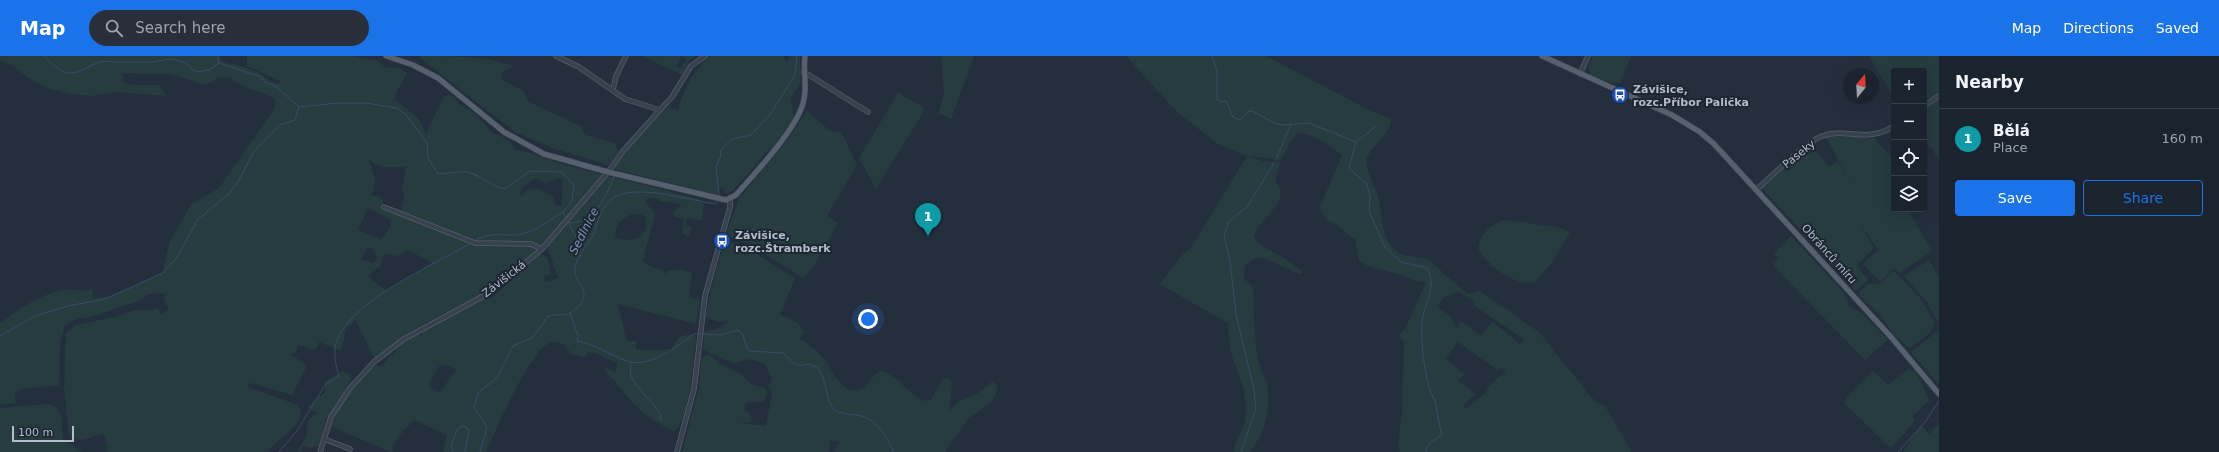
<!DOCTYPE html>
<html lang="en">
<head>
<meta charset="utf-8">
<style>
  :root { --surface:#1b232e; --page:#282f3a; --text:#f1f3f6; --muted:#a0a4aa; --line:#39404a; --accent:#1a73e8 }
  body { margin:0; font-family:"DejaVu Sans",sans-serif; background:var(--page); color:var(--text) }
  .controls { position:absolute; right:12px; top:12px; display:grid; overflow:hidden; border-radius:4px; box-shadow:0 4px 16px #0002 }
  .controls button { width:36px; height:36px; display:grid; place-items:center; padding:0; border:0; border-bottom:1px solid var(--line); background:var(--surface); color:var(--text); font:20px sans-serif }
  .compass { position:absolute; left:1843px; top:12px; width:36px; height:36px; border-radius:50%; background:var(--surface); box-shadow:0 4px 16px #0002; rotate:18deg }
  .scale { position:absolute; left:12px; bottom:10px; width:62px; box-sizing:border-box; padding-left:4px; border:2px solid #b4bcc9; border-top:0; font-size:11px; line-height:14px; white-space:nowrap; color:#b4bcc9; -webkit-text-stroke:3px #1d2633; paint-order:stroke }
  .you { position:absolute; left:868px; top:263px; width:14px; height:14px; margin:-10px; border:3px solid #fff; border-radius:50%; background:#1a73e8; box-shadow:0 0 0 6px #1a73e833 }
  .badge { display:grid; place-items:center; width:26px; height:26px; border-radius:50%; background:var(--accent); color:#fff; font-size:13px; font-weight:700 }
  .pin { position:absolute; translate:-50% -33px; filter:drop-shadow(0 1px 2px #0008) }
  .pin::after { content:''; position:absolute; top:21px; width:14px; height:12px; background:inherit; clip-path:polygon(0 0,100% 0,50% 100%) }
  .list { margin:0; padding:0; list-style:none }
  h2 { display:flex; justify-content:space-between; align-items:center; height:52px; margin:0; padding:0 16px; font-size:17px }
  h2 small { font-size:13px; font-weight:400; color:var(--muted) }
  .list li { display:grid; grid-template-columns:26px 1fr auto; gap:12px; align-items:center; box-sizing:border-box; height:60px; padding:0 16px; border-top:1px solid var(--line) }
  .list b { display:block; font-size:15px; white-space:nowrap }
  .list p { margin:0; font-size:13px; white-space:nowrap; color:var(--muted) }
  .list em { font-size:13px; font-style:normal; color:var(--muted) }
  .actions { display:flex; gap:8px; padding:12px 16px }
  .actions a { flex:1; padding:9px 0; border:1px solid var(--accent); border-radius:4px; text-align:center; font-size:14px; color:var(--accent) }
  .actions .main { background:var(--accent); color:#fff }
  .icon { flex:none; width:22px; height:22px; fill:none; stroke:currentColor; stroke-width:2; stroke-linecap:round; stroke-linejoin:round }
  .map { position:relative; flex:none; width:1939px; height:396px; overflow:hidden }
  header { display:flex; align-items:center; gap:24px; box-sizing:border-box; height:56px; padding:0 20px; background:var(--accent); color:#fff }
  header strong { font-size:19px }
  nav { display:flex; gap:22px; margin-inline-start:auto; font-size:14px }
  .search { width:280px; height:36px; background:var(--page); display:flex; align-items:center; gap:10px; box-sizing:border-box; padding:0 14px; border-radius:22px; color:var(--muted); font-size:15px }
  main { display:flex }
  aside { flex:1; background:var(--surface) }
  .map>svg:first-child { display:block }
  .green { fill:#263c3f; fill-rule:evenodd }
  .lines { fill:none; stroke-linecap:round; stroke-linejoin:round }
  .stream { stroke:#394c67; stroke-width:1 }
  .minor-casing { stroke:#565f6c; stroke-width:5.5 }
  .major-casing { stroke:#414a57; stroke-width:6 }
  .minor { stroke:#38414e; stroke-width:4 }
  .major { stroke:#56606e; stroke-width:5 }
  .labels { text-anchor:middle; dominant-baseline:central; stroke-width:4; stroke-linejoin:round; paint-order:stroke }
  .poi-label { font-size:11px; font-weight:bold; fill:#b4bcc9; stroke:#1d2633; text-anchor:start }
  .street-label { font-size:11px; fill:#b4bcc9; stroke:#1d2633 }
  .water-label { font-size:12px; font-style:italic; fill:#7c92b1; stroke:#1d2633 }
</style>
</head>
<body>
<header>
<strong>Map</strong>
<div class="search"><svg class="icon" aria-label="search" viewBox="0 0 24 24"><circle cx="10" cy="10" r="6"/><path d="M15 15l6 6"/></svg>Search here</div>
<nav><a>Map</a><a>Directions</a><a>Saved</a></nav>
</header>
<main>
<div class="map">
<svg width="1939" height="396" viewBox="0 0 1939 396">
  <rect width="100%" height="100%" fill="#242f3e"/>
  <!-- green -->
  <path class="green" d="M0,0H219L220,5C233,8 250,11 262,19C267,22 271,26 277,28L282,26L247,10V0H351L378,5L385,11L398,12L407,17L395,39V44L418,62L426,77L444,40L450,39L455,42L460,49L471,54L494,78L500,79L512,87L515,94L531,97L562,108L699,143L706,151H703L702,165L687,162L686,170L692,171L689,181L682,177L683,163L675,161L672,157L682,148L659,145V142C653,141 649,141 645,145L655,158L643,205L651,211L663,214L666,219L667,215L682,214L692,217L689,241L678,238L700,244L696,268L618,248L626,282L627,285H636V293L649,295L671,293L679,281L691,278L696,280C695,295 689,369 674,375C658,367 643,359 631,345C622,335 614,322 604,315L605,311L616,316L617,307L597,298L588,296L585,301L571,298L565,289C561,287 555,285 550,287C532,292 493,377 487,396H443L447,379L414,364L397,382L392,393L394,396H390L331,370C339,347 358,324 376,309L380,311C393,299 402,285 418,278L422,280L423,273L488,241L492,242L542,197L548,203L551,218L544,220L545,226L558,222L548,192L544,188C529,200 503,228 487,236C451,254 407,273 375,303L355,264L346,274L341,295L319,286L315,295L298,288L296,297L291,298L307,310L292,339L251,327L247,329L248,331L298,349L301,355C300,373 277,384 266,396H104L108,393L104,378C92,379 79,390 69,379L64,332L66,277L76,269L115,261L135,254L148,255L158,252L160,258L169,254L164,243L165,237L148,238L141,244L91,261L77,263L65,269L60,288L59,329L22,333L15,337L16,347L0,349V267C16,255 43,237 63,234C73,232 82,237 91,233L92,230L93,243L110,240L162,217L170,185L189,152L193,147L219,132L275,52V42L243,30L229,21L218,22L205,29L171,18L123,17V26L132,29H160L166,40L116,36L93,40L70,38L47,32L27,21L11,8L0,5ZM369,103C377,114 395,111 406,111L402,135L405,140L400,157L465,185L382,150L383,145L378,140H372L375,124ZM535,122L546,127L559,122L563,124L561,150H556L554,141C539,133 532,127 519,142L522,131L528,128ZM368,152L391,164C392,172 386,177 381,183L358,174ZM638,158L645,160C651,181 634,187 616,182L615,179C618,165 623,159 638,158ZM368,191L373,193L377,201L374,208L361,203ZM408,194L432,207L386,234L369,222V219L380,210L384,198L399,200ZM440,309L450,310L456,314L440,336L435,335L428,329Z
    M420,0C450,0 487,0 513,10L503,16L501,23L523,35L529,46L580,70L586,79L614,87L619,95L608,109L552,92L515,76L420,2Z
    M642,0H681L677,10L681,13L686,3L681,0H696L689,4L682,19Z
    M710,0H783L788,6L789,0H800L801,26L791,42L794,62L772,92H769C766,98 733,136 728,138L725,137L724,132L719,133V138H715L614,113L613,111L628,90L665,54L669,51L678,55C682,35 694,14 710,0Z
    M941,0H974L951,63L939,57L944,36Z
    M1126,0H1266L1371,55L1391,63C1391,80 1370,89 1366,105C1367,117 1374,128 1378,140C1383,158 1380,184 1398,196C1408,203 1420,199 1430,205L1464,235L1468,238L1480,235L1539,276L1588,337L1596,346L1605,350L1632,396H1400L1398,391L1402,353L1404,286L1399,280L1407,269L1426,226L1413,224L1398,218L1368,210L1359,205L1355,183C1349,180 1347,178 1342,173C1335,165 1324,168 1320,151L1342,99C1335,93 1304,70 1295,80C1289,86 1286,97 1280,104L1249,100L1262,105L1280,106L1275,125L1281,134C1281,155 1258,162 1254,181C1260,193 1294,203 1302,217L1299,218L1263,202L1257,201L1245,210L1244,222L1253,232C1254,256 1254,279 1258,303C1259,312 1265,320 1267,329C1271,351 1265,380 1249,396H1234L1235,388L1245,367L1246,351L1244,335L1230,294L1228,267L1161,229V226L1183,198L1190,193L1247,100L1218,88L1178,57ZM1458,236L1470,242L1477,252L1524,283L1521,289L1494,267H1491L1481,280L1462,266L1459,267L1457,273L1451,261L1438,251L1443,242ZM1458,286L1497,314L1502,312L1506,318L1500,320L1487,332L1488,334L1466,353L1464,349L1475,338L1464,328L1458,326L1464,318L1446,302Z
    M1593,0H1631L1620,27L1616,26L1615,28L1591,19L1588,11Z
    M1869,0H1939V38L1924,48V15H1894V42Z
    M898,37L923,51L924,55L876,133L859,102Z
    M1939,44V103L1924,83V53Z
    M807,55L830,75L842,77L857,109L827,160L838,167L812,213L803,222L749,188L726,179L739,143L791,79Z
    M1840,80L1874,82L1894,104V153H1907L1932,195L1899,217L1894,212L1880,226L1863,208L1878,194L1858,165L1874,192L1857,209L1868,224L1856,235L1762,132L1810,90L1813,91L1829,111L1838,105L1855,135L1826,81Z
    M1504,164L1557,171L1570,176L1554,204L1535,226C1515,231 1490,210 1479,195C1477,180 1491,168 1504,164Z
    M1791,180L1844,237L1849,250L1862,257L1888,284L1865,304L1773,209L1778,202L1774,198Z
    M725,184L745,191L795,222L780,259L798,267L804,275L800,283C808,287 818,295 824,303C833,314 841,338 859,334C870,332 871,317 882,315C898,319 917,350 931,344L943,322L950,323L952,328L949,356L959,345L978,337L993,325L998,331L993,345L968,363L945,396H834L840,386L830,384L829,396H682L699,332L701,303L707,298L712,300L720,309L737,316L753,329L764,331L767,335L764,346L748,345L745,349V354L752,361L751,366L740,367L766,370L772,336L768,330L772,323L765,308L750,303L733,307L703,294L704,276L720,272L730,263C722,268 714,266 706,260L711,233Z
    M1929,204L1939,221V267L1925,244L1904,220Z
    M1894,215L1920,242L1935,266L1931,276L1910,292L1894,279L1882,261L1859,239V236L1867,228H1880Z
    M1939,276V329L1911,296L1935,277Z
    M1909,312L1916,316L1929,344L1913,360L1915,365L1891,392L1844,347L1847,341L1873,315L1888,329Z
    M343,315L351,321C346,337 334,348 328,364L326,363L320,389L311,392L303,390L301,396H297L306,381L308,365L314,359L318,358L307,351L325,336V325Z
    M48,348C65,350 61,369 63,383L83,396H0V352Z
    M1939,368V396H1903L1921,369L1929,378Z"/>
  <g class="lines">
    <!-- stream -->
    <path class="stream" d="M44,0C78,38 84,0 113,6H152L171,3L183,6L196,16L209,14L219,7L261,21L266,27L276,30L299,51L337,47H366L397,52L407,60L427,87L428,102L438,118C445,118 463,115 467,116C481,119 492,131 505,133L530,115L562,116L574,129L572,145L563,156L567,163
      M218,0L219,7
      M1212,0L1217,15V43L1221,46L1226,45L1233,61L1240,64L1247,56L1252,55L1274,67L1282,69L1309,67L1356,86L1349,112L1367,128L1370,141L1369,155L1385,191L1401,206L1427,212C1438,232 1423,247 1422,268C1421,289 1424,314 1430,334C1432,339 1435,344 1436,349C1438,359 1439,369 1442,379L1430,387L1425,396
      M1356,86L1377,70
      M1276,104L1291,68
      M719,141L716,111L721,100L720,95L732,83L751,79L769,60L795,19L797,0
      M568,165L579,188L577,193L581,200
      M570,167C577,166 583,165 589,162C597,156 612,130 614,120
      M474,185C495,173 507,183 525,177C539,173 551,163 563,156
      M570,257L578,280L577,285C595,288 610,299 627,305C649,313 678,290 694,278H698
      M702,278L720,279L738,274L743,279L747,293L751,295L783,297C792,306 795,312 808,308L818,312C827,322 825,347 835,354C841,358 849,358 856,359C877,362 885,379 894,396
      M0,280L35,260L68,250L105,243L163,217L177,201L198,163L229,138L238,126L253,97L261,88L280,69L295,64L299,51
      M631,305C631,310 630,315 631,319C635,334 662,351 661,364
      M279,396L297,375L325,329L339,320C336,310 333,299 336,287C349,245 434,209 471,187
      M453,396L451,389L457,374L462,370L466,371L469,375L465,396
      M480,396L487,371L474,351L478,337L497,322L513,290L533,281L548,260C554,258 558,259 564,259C574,258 588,244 583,233C580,227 574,220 575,214C575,202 588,189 593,179C598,166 601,150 613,142C634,127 690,144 715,148L718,144
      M1241,396L1256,352L1254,334L1236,258L1230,205L1224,179L1229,165L1247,151L1274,107
      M1898,396L1925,366L1939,345"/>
    <!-- minor casing -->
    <g class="minor-casing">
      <path id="minor" d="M556,0L579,11L625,43L660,54L672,41L691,10L705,0
        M804,16L868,56
        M1580,18L1588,0
        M613,34L616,20L626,0
        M1924,50L1939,40
        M1757,133C1771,121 1806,86 1822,80C1847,71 1867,88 1894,70
        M384,151L475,187L531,188L542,193
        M324,383L350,393
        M320,396L331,361L350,332L374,306L404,283L489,237L542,193L608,116L623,95L660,54
        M677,396L694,333L705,240L730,151V143"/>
    </g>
    <!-- major casing -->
    <g class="major-casing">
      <path id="major" d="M386,0L413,9L438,22L504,76L544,98L608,116L726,144L736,139C755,117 800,70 804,43C807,29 803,14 805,0
        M1542,0L1672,59L1700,76L1714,88L1891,281L1939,338"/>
    </g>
    <!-- minor -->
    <use href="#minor" class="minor"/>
    <!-- major -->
    <use href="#major" class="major"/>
  </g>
  <!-- icons -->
  <defs>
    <g id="bus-disc" transform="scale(0.9)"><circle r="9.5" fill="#1a4fb4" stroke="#1d2633"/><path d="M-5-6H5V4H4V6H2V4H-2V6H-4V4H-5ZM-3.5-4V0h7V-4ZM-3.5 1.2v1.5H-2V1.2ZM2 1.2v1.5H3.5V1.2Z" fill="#fff"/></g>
  </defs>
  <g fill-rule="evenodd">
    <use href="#bus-disc" x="1620" y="39"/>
    <use href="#bus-disc" x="722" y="185"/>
  </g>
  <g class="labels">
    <!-- poi labels -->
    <g class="poi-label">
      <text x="1633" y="33">Závišice,<tspan x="1633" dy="13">rozc.Příbor Palička</tspan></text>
      <text x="735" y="179">Závišice,<tspan x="735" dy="13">rozc.Štramberk</tspan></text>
    </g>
    <!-- street labels -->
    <g class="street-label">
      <text transform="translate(1799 98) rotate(-39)">Paseky</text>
      <text transform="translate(1829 198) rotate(48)">Obránců míru</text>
      <text transform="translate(504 223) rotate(-38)">Závišická</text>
    </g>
    <!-- water labels -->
    <g class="water-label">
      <text transform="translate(584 175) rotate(-63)">Sedlnice</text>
    </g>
  </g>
</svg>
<div class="controls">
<button>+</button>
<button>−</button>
<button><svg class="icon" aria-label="locate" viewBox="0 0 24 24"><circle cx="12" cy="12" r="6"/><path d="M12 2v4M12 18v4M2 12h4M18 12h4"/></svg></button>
<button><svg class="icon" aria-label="layers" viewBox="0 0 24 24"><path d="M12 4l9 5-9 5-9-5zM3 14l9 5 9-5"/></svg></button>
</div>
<svg class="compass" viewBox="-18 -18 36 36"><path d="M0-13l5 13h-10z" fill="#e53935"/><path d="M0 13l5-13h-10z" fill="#a0a4aa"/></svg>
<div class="scale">100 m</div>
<div class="you"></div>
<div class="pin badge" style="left:928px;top:180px;background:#0f9aa8">1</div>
</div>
<aside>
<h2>Nearby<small></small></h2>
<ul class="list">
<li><span class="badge" style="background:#0f9aa8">1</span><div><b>Bělá</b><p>Place</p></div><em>160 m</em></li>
</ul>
<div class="actions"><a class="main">Save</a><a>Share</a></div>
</aside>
</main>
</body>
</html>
